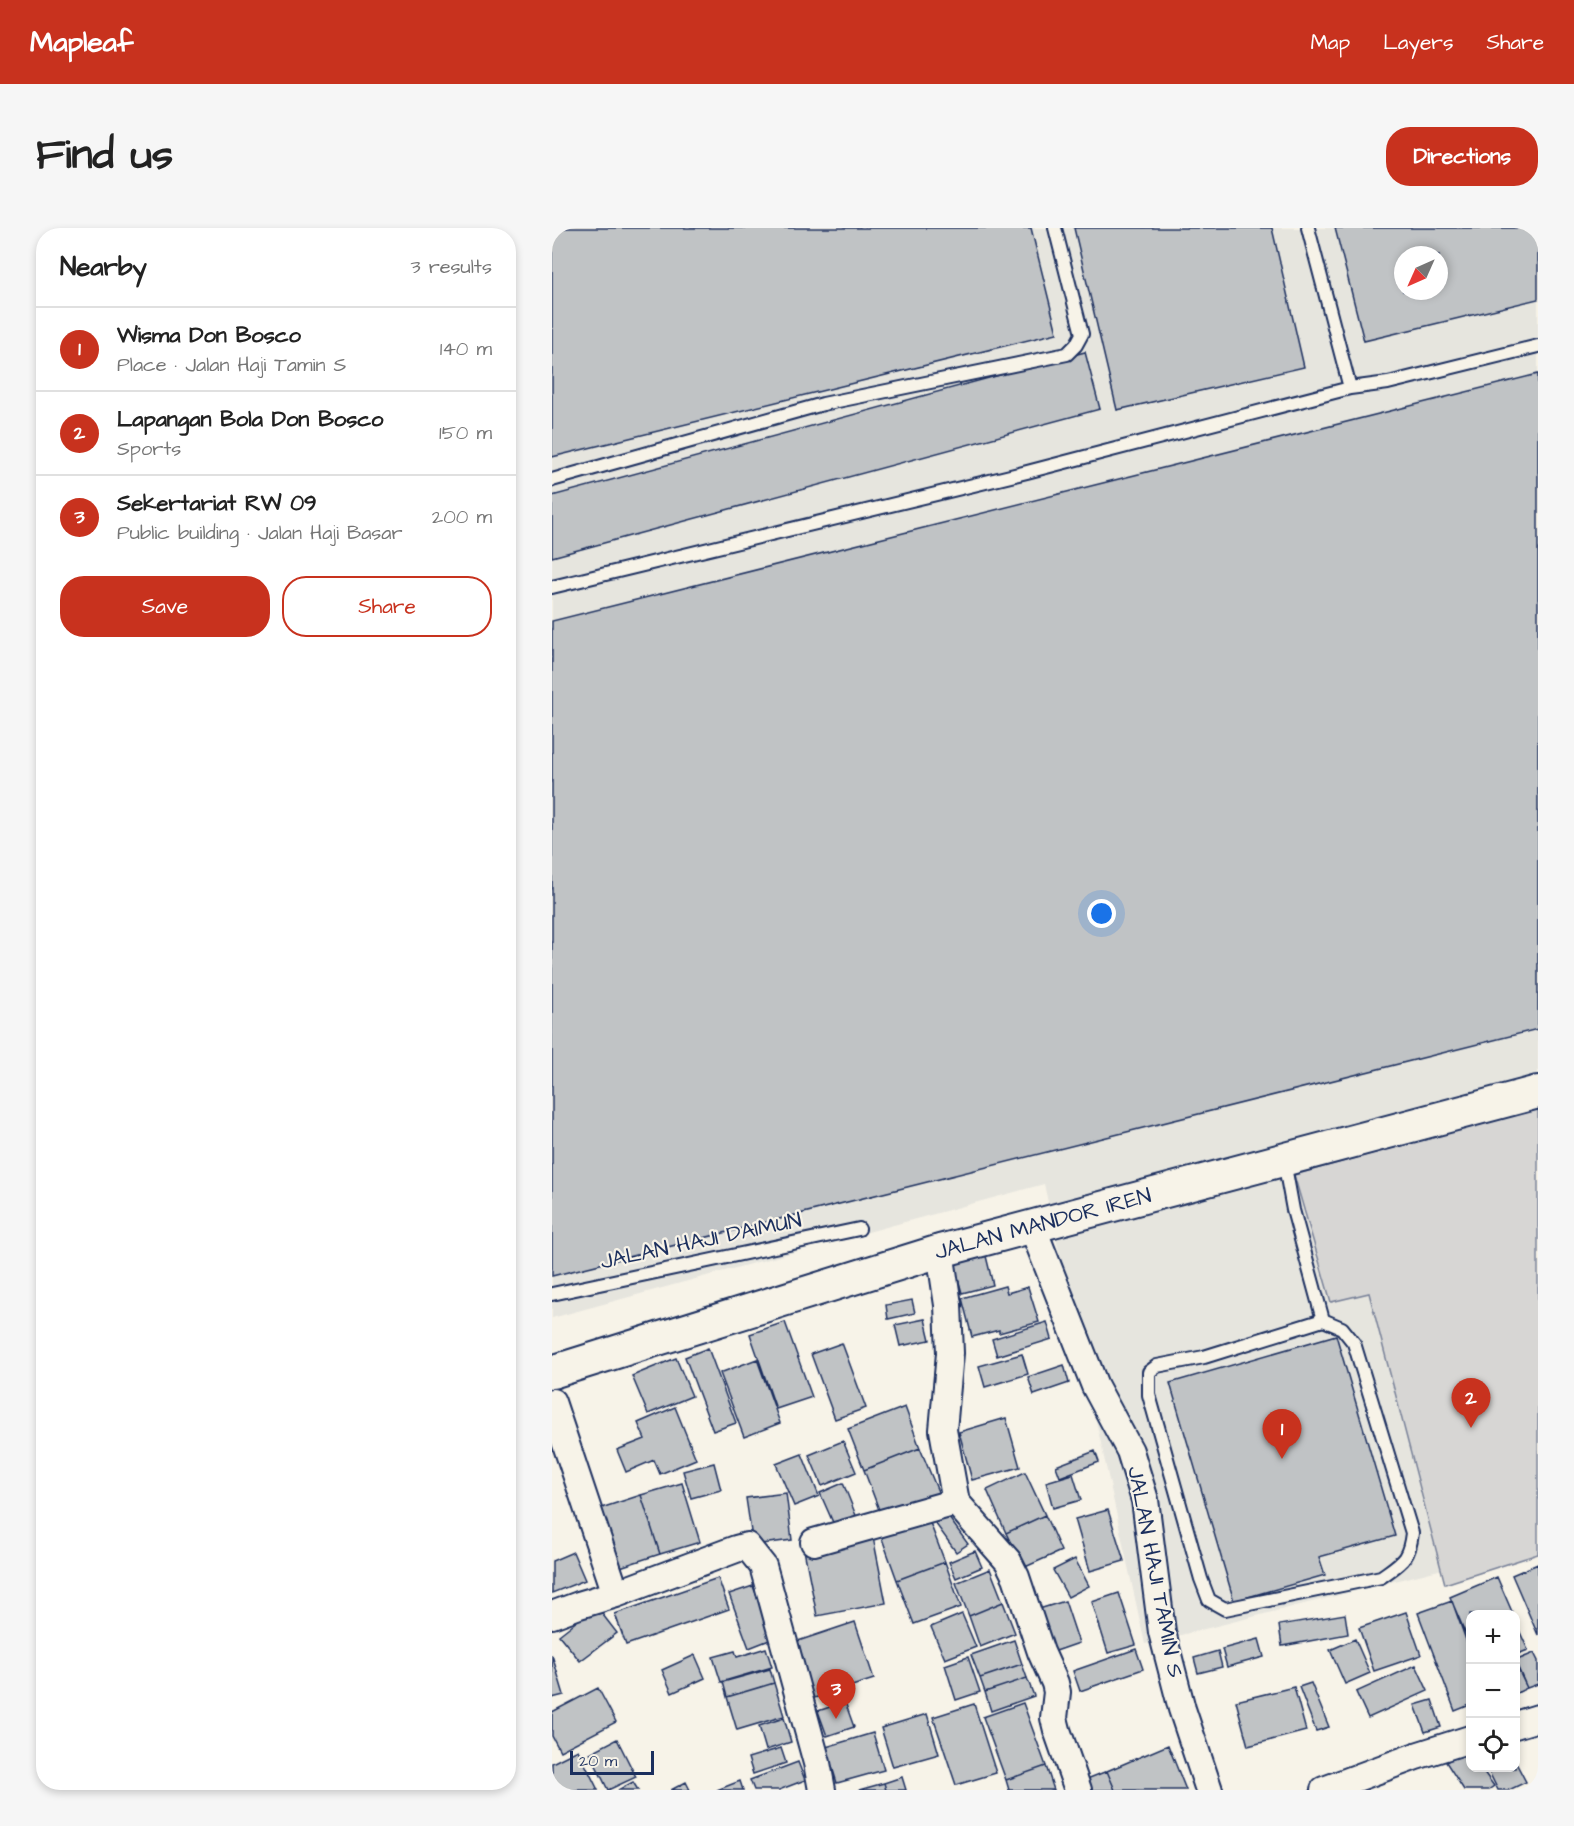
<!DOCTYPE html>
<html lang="en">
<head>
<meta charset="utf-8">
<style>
  :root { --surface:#fff; --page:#f6f6f6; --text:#222; --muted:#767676; --line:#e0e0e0; --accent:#c8321e }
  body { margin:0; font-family:"Architects Daughter",sans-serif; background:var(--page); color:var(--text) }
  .controls { position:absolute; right:18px; bottom:18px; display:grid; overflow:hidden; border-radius:12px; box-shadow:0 3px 9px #0003 }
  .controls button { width:54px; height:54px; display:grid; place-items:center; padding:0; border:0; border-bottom:2px solid var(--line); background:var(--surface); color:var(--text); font:30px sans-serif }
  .compass { position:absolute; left:842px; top:18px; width:54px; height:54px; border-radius:50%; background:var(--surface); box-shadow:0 3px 9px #0003; rotate:225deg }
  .scale { position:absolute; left:18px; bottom:15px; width:84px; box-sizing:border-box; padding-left:6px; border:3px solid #1b2f5e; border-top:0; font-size:16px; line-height:21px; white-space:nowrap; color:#1b2f5e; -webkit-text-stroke:4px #f7f3e8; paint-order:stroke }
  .you { position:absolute; left:550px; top:686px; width:21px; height:21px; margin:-15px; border:4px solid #fff; border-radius:50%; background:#1a73e8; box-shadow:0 0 0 9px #1a73e833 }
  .badge { display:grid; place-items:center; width:39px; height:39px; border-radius:50%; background:var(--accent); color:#fff; font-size:20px; font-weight:700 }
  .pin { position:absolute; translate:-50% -50px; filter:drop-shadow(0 2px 3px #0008) }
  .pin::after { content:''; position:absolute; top:32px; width:21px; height:18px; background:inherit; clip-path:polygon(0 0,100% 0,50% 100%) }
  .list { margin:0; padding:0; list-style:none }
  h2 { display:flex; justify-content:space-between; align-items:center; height:78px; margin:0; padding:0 24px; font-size:26px }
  h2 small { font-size:20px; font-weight:400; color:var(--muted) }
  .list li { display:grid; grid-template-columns:39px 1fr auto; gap:18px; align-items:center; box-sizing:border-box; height:84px; padding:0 24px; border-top:2px solid var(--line) }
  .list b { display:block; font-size:22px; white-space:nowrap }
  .list p { margin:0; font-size:20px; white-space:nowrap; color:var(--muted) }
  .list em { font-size:20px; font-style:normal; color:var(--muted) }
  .actions { display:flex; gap:12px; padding:18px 24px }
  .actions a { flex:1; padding:14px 0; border:2px solid var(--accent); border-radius:24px; text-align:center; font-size:21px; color:var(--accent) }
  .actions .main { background:var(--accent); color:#fff }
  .icon { flex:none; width:33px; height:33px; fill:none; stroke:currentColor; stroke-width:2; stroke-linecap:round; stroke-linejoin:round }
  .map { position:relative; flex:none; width:986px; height:1562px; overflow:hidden; border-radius:24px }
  header { display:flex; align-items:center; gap:36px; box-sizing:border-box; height:84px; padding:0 30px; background:var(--accent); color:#fff }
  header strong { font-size:28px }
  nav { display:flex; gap:33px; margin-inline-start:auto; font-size:21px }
  .intro { display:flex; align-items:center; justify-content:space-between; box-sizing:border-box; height:144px; padding:0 36px }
  h1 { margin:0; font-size:42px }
  .button { padding:15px 27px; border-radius:24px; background:var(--accent); color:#fff; font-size:21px; font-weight:700 }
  main { display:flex; gap:36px; padding:0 36px }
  aside { flex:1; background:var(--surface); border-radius:24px; box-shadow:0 3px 9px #0003 }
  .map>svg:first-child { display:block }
  .built { fill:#e6e5de; fill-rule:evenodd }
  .green { fill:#d7d6d4; stroke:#798299; stroke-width:1.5 }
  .building { fill:#c0c3c5; stroke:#1b2f5e; stroke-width:1.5; fill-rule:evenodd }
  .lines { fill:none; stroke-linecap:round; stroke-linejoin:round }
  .service-casing { stroke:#1b2f5e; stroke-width:16 }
  .minor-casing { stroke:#1b2f5e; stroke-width:30 }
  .tertiary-casing { stroke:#1b2f5e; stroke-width:36 }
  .service { stroke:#f7f3e8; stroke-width:12 }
  .minor { stroke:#f7f3e8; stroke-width:26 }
  .tertiary { stroke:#f7f3e8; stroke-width:32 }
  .labels { text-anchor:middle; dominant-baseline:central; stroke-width:4.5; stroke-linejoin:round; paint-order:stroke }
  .street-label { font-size:22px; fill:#1b2f5e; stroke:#f7f3e8 }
</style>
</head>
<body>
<header>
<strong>Mapleaf</strong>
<nav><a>Map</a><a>Layers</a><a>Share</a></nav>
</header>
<div class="intro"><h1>Find us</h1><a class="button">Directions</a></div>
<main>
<aside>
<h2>Nearby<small>3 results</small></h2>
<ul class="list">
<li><span class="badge">1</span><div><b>Wisma Don Bosco</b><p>Place · Jalan Haji Tamin S</p></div><em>140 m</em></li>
<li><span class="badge">2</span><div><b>Lapangan Bola Don Bosco</b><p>Sports</p></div><em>150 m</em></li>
<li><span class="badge">3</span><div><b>Sekertariat RW 09</b><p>Public building · Jalan Haji Basar</p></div><em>200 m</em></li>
</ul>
<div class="actions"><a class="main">Save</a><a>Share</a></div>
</aside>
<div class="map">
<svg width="986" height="1562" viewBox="0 0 986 1562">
  <rect width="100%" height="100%" fill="#f7f3e8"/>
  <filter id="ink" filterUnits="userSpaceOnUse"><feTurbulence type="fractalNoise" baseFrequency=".0167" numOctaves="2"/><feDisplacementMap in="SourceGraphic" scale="12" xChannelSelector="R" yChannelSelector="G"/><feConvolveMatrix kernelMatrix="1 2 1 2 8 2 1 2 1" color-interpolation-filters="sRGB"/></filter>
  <g filter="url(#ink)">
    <!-- built -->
    <path class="built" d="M0,0H986V1317L593,1416L492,956L0,1090ZM851,27H887V63H851Z"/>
    <!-- green -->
    <path class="green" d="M986,880V1326L893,1356L817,1065L779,1074L742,947Z"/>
    <!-- building -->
    <path class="building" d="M0,0H479L505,105L0,229Z
      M522,0H720L752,139L565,182Z
      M783,0H986V71L812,113ZM851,27H887V63H851Z
      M533,124L548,181L0,329V268Z
      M986,146V801L0,1048V393Z
      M434,1028L441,1057L410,1065L402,1036Z
      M453,1058L455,1065L476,1059L487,1094L447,1105V1102L420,1109L410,1070Z
      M360,1072L363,1085L336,1091L334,1077Z
      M373,1091L378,1112L348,1118L343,1097Z
      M233,1094L260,1169L224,1181L198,1106Z
      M495,1094L500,1111L445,1128L440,1111Z
      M784,1107L843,1308L767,1329L773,1347L682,1373L618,1155Z
      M290,1115L314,1180L283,1191L259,1126Z
      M156,1120L184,1195L161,1203L133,1129Z
      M470,1126L476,1146L433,1159L427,1138Z
      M124,1130L140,1168L96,1186L80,1148Z
      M205,1131L228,1195L192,1209L168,1145Z
      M512,1137L517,1155L482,1167L476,1149Z
      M123,1179L144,1231L108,1246L102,1232L74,1244L65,1222L93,1211L86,1195Z
      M353,1179L368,1220L312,1242L296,1201Z
      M454,1190L468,1239L420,1252L407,1204Z
      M291,1213L304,1244L270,1258L257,1227Z
      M368,1220L387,1266L329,1287L312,1242Z
      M543,1223L547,1234L508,1249L504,1238Z
      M250,1226L267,1268L242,1278L224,1236Z
      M162,1235L169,1262L139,1270L131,1243Z
      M473,1244L493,1287L454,1305L435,1262Z
      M521,1246L529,1272L501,1280L494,1254Z
      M130,1255L148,1314L108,1326L89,1267Z
      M291,1255L305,1290L283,1299L268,1265Z
      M234,1265L240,1312L201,1317L194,1270Z
      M89,1267L108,1326L59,1342L40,1283Z
      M556,1282L572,1333L538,1343L523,1291Z
      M392,1283L416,1316L404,1324L381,1292Z
      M375,1287L393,1334L345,1352L328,1305Z
      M493,1287L509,1323L471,1340L454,1305Z
      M321,1309L334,1375L265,1388L252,1322Z
      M423,1323L430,1339L404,1350L397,1334Z
      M21,1324L33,1352L0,1365V1333Z
      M523,1331L537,1358L516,1369L501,1342Z
      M393,1334L409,1379L362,1396L345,1352Z
      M986,1336V1407L960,1347Z
      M438,1341L451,1374L417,1388L404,1355Z
      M945,1349L961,1386H918V1416L898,1369Z
      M166,1350L177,1381L74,1417L63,1386Z
      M201,1358L220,1411L197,1420L177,1366Z
      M567,1365L584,1417L556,1425L540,1374Z
      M513,1373L527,1415L501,1424L487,1381Z
      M900,1373L918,1423V1477L903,1483L866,1385Z
      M451,1374L463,1405L428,1419L417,1388Z
      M44,1378L65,1405L28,1433L7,1407Z
      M854,1384L869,1427L822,1443L807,1400Z
      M410,1386L424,1419L393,1431L379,1399Z
      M793,1386L796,1406L730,1418L727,1397Z
      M303,1394L322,1451L256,1472L237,1416Z
      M967,1402L976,1422L963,1427V1403Z
      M707,1411L712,1429L675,1439L670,1421Z
      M803,1411L818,1445L793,1456L778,1422Z
      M462,1412L470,1436L428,1450L419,1427Z
      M214,1420L220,1439L169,1454L161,1429L183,1423L185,1429Z
      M584,1421L591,1441L528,1463L521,1443Z
      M666,1423L670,1439L646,1445L642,1430Z
      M982,1425L986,1433V1456L975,1460L963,1433Z
      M0,1427L12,1467L0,1470Z
      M143,1427L153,1450L120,1465L110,1442Z
      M416,1429L428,1464L404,1472L393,1437Z
      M963,1435L975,1460L963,1466Z
      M470,1436L475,1450L433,1464L428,1450Z
      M864,1437L876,1463L816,1490L804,1464Z
      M218,1441L222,1455L175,1469L171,1454Z
      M475,1450L482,1468L439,1483L433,1464Z
      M222,1455L232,1488L185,1502L175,1469Z
      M759,1455L777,1499L764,1503L747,1459Z
      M742,1459L754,1503L696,1518L684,1473Z
      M46,1460L64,1494L8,1523L0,1508V1484Z
      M880,1472L889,1499L873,1504L863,1477Z
      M293,1474L302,1499L275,1508L266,1483Z
      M471,1475L494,1538L454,1552L431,1489Z
      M422,1476L444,1545L404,1557L381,1489Z
      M375,1486L387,1526L341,1539L329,1500Z
      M232,1490L239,1514L214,1522L207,1498Z
      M321,1505L332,1542L285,1555L274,1519Z
      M65,1511L84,1549L56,1562L38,1525Z
      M616,1517L634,1562H563L555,1543Z
      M229,1520L234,1535L201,1546L196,1530Z
      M916,1520L918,1523V1540H929L942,1558L936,1562H912L894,1534Z
      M26,1522L46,1562H7L0,1549V1535Z
      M963,1533L974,1554L957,1562H946L935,1540H963Z
      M246,1534L253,1552L227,1562H202L198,1552Z
      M494,1538L502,1562H457L454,1552Z
      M555,1543L563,1562H533L530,1553Z
      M350,1549L354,1562H334L332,1555Z
      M188,1553L191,1562H165Z
      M81,1554L86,1562H66Z
      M134,1554L138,1562H119Z
      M332,1555L334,1562H307Z"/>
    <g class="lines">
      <!-- service casing -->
      <g class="service-casing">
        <path id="service" d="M756,0L798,160
          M0,252L271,176L515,126L524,117L530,106L503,0
          M0,359L475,244L798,160L836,155L986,118
          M732,933L741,982L771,1092
          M0,1066L307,1001
          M771,1092L790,1100L802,1115L860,1305C857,1332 850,1334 829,1349L673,1381L657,1372L649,1351L597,1167V1144L605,1138L652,1129Z"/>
      </g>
      <!-- minor casing -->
      <g class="minor-casing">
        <path id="minor" d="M480,998L543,1158L578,1223L593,1272L610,1404L630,1481L657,1562
          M388,1023L396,1077L398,1125L391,1202L404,1274L456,1333L464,1349L489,1424L503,1455L505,1464L502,1490L505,1502L526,1562
          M0,1174L64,1366L184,1321L195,1318L211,1338L265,1535L270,1562
          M262,1314L404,1274
          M0,1387L27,1377L64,1366
          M963,1497L986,1490
          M772,1562L864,1528L918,1511"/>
      </g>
      <!-- tertiary casing -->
      <g class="tertiary-casing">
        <path id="tertiary" d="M0,1144L388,1023L986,864"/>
      </g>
      <!-- service -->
      <use href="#service" class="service"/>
      <!-- minor -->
      <use href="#minor" class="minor"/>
      <!-- tertiary -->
      <use href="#tertiary" class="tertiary"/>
    </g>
  </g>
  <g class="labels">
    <!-- street labels -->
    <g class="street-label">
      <text transform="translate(491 996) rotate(-15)">JALAN MANDOR IREN</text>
      <text transform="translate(149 1013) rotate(-12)">JALAN HAJI DAIMUN</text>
      <text transform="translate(603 1344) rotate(79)">JALAN HAJI TAMIN S</text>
    </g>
  </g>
</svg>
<div class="controls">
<button>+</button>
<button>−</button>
<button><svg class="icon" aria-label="locate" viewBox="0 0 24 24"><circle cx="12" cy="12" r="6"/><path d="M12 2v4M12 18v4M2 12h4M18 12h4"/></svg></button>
</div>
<svg class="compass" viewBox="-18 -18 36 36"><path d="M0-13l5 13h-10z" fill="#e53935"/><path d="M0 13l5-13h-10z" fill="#767676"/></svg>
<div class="scale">20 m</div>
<div class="you"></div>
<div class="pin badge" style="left:730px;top:1231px">1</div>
<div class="pin badge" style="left:919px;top:1200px">2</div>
<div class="pin badge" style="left:284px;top:1491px">3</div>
</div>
</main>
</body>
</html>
